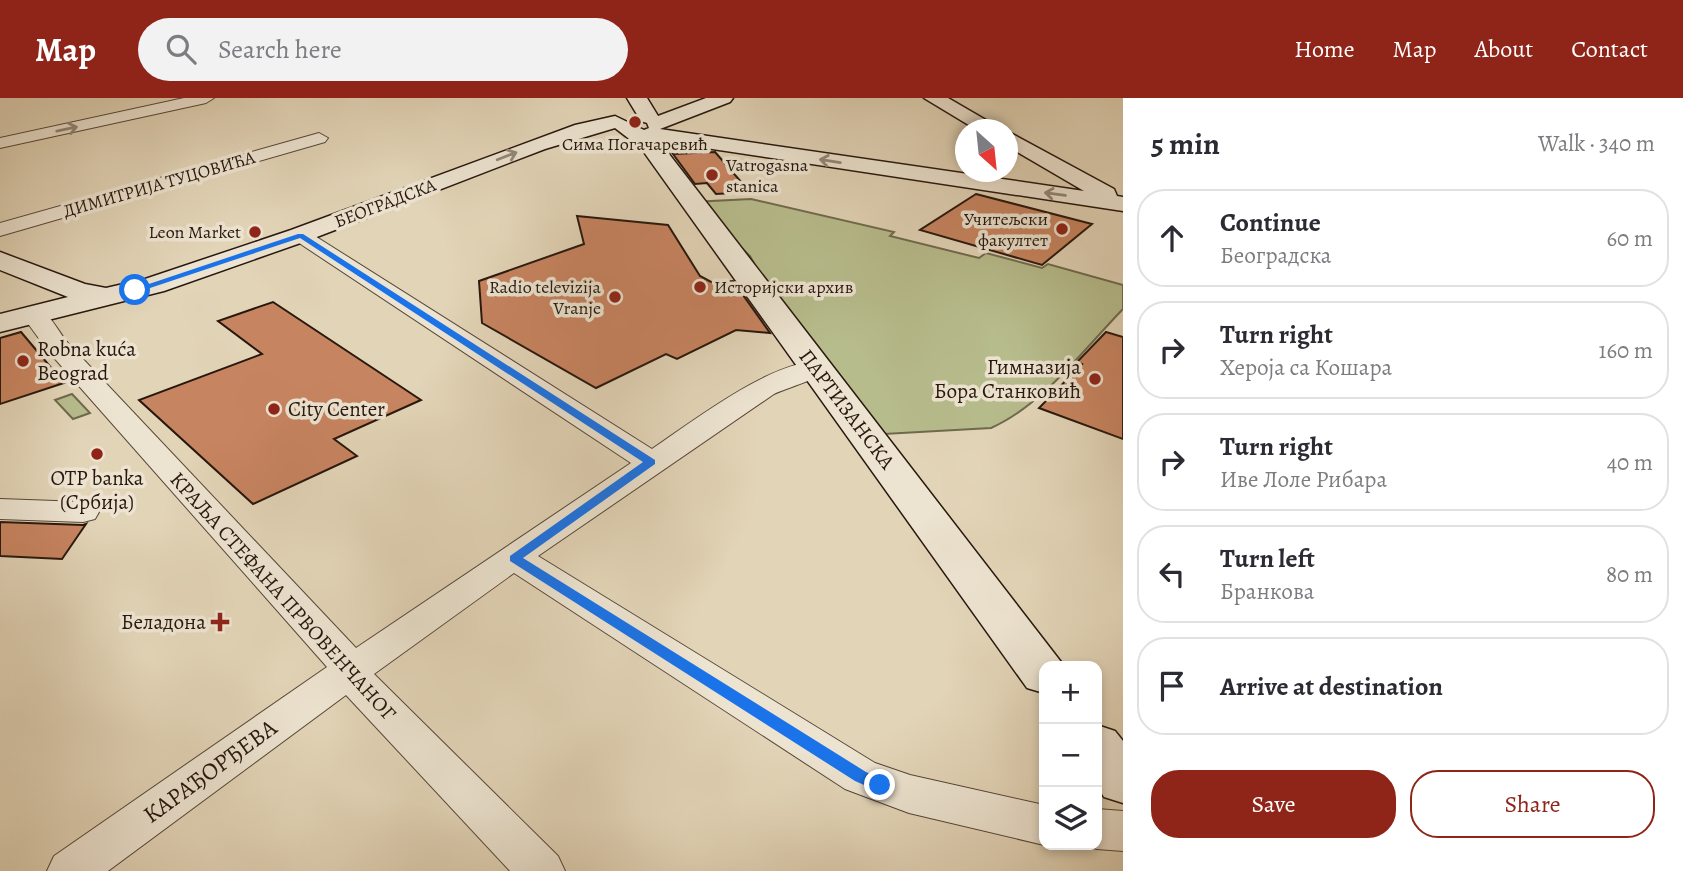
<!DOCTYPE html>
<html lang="en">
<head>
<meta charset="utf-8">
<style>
  :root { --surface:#fff; --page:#f2f2f3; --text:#2b2b33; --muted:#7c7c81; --line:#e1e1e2; --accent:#8f2418 }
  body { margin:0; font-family:Alegreya,serif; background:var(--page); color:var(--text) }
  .controls { position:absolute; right:21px; bottom:21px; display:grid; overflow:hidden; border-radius:14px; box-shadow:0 4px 10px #0003 }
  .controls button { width:63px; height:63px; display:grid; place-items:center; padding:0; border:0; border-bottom:2px solid var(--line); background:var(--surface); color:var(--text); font:35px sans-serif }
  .compass { position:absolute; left:955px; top:21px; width:63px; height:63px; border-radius:50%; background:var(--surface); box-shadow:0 4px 10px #0003; rotate:153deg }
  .stop { position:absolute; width:21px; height:21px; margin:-16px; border:5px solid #1a73e8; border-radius:50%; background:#fff }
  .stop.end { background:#1a73e8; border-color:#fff; box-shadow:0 2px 7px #0008 }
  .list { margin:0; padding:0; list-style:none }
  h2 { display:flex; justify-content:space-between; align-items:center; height:91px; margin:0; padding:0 28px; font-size:30px }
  h2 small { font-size:23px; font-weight:400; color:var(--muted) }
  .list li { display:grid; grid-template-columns:46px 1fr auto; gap:21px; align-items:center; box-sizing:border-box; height:98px; margin:0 14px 14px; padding:0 14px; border:2px solid var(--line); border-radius:28px }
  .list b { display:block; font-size:26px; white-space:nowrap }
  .list p { margin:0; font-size:23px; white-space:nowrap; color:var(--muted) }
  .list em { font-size:23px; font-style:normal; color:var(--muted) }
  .actions { display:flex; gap:14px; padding:21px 28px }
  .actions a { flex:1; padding:16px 0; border:2px solid var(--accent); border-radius:28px; text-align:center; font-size:24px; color:var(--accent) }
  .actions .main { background:var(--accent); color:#fff }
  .icon { flex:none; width:38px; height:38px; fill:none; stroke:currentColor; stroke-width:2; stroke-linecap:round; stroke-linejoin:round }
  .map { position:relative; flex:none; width:1123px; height:773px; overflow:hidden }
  header { display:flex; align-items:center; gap:42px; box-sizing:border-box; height:98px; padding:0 35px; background:var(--accent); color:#fff }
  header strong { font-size:33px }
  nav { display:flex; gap:38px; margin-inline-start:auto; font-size:24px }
  .search { width:490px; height:63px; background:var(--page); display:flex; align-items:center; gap:18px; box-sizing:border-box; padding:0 24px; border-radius:38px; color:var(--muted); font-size:26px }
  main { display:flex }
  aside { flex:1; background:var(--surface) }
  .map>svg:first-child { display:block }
  .green { fill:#b7bc8c; stroke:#6f6a4d; stroke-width:2 }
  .building { fill:#c78460; stroke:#27170e; stroke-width:2 }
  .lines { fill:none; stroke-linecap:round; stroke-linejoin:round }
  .street-casing { stroke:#564638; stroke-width:2 }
  .secondary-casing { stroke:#27170e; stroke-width:3 }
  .street { fill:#ece3d0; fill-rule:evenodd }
  .secondary { fill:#ece3d0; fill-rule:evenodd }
  .oneway { stroke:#938779 }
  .route { fill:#1a73e8 }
  .poi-dot { fill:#8f2418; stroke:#ece3d0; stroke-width:2.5 }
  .labels { text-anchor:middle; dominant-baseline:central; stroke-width:7; stroke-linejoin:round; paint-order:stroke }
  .far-poi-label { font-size:18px; fill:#27170e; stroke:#ece3d0; text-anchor:end }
  .far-street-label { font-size:18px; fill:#27170e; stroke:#ece3d0 }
  .poi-label { font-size:21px; fill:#27170e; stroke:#ece3d0; text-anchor:start }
  .street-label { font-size:21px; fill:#27170e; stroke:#ece3d0 }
  .near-street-label { font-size:24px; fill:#27170e; stroke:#ece3d0 }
</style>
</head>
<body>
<header>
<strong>Map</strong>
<div class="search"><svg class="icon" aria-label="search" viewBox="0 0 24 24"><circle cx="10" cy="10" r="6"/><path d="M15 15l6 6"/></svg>Search here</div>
<nav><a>Home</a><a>Map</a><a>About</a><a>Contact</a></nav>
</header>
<main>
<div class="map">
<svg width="1123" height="773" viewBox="0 0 1123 773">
  <rect width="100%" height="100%" fill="#e2d4b7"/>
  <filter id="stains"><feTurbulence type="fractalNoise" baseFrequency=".00286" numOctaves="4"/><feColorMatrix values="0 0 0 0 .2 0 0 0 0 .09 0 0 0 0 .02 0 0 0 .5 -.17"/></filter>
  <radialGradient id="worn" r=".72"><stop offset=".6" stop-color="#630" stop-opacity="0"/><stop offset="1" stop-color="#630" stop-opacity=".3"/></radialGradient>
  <!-- green -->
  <path class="green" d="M751,101L894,134L890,138L979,160L986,155L1042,170L1048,166L1123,187V211C1084,251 1043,307 991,330L866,337L802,251L750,158L693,104Z
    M72,296L90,315L73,321L55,302Z"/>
  <!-- building -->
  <path class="building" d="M715,54L750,94L716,96L707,85L695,86L673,56Z
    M976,96L1092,126L1042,167L920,132Z
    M577,118L668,127L700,178L713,185L733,183L770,235L736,232L677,261L666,256L596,290L482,225L479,183L584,146Z
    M273,204L421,302L334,341L357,358L253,406L139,302L262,256L218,223Z
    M21,234L64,285L0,306V240Z
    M1106,234L1123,239V341L1039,310L1082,266L1077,264Z
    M0,424L83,427L86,426L62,461L0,458Z"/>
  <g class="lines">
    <!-- street casing -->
    <g class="street-casing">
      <path id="street" d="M184,0H214L206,5L0,50V40Z
        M319,35L328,40L325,44L0,138V125Z
        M300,131L307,133L652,351C689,326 782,254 826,265L830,271C825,279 786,290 774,296L538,458L875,665L910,677L1044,707V747L909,715L845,691L514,475L374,576L558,758L565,773H510L346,597L108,773H47L54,758L327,569L48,253L21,216L24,211C46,206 55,228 66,243L356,550L631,365L293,141L289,137L293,133Z
        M0,401L83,404L95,407L99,414L95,421L83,424L0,421Z
        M1097,711L1123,713V753L1097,751L1085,747H1097Z"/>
    </g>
    <!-- secondary casing -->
    <g class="secondary-casing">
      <path id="secondary" d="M627,0H647L658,18L706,0H733L730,4L660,31L1084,93L1007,48V33L1114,91L1117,98L1123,99V113L659,43L1061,564L1063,568H1044V595L1027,590L641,50L615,30L545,51L309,142L164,193L0,234V216L68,199L0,172V154L85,186L106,190L145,181L291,132L575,27L615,18L644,32L649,30L647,25L641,23Z
        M924,0H948L1003,32H977Z
        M1097,627L1115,633L1123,643V705L1104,699L1097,688Z"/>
    </g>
    <!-- street -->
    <use href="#street" class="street"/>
    <!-- secondary -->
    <use href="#secondary" class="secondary"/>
  </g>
  <!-- one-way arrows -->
  <defs><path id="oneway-shaft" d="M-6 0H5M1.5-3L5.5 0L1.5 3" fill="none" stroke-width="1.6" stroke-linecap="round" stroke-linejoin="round" transform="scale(1.75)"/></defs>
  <g class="oneway">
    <use href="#oneway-shaft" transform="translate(67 31) rotate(-12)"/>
    <use href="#oneway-shaft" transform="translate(507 58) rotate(-21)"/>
    <use href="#oneway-shaft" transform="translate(830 63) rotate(-171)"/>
    <use href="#oneway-shaft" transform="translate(1055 96) rotate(-172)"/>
  </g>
  <!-- route -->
  <path class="route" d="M298,136H303L655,362V366L523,460L866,674L886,683L888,687L886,692L880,694L855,683L510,463V458L643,364L300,140L138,194L131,192Z"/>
  <!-- markers -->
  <g class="poi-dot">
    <circle cx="635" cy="24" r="7"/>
    <circle cx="712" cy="77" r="7"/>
    <circle cx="1062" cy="131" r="7"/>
    <circle cx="255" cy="134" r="7"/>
    <circle cx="700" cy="189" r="7"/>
    <circle cx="615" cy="199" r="7"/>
    <circle cx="23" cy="263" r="7"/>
    <circle cx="1095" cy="281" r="7"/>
    <circle cx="274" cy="311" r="7"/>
    <circle cx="97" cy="356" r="7"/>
    <path d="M216.5 513.5h7v7h7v7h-7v7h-7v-7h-7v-7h7z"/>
  </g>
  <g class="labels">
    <!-- far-poi labels -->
    <g class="far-poi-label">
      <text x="635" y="46" text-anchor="middle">Сима Погачаревић</text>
      <text x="726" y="67" text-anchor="start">Vatrogasna<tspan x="726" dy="21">stanica</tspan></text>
      <text x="1048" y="121">Учитељски<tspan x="1048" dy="21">факултет</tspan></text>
      <text x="241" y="134">Leon Market</text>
      <text x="601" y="189">Radio televizija<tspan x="601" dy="21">Vranje</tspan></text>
      <text x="714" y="189" text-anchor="start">Историјски архив</text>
    </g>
    <!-- far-street labels -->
    <g class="far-street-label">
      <text transform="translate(159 86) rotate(-16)">ДИМИТРИЈА ТУЦОВИЋА</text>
      <text transform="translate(385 105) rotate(-21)">БЕОГРАДСКА</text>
    </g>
    <!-- poi labels -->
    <g class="poi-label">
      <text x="37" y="251">Robna kuća<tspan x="37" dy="24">Beograd</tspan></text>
      <text x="1081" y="269" text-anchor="end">Гимназија<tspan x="1081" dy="24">Бора Станковић</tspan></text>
      <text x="288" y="311">City Center</text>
      <text x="97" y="380" text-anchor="middle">OTP banka<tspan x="97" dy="24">(Србија)</tspan></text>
      <text x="206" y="524" text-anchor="end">Беладона</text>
    </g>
    <!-- street labels -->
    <g class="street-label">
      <text transform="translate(847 311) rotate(53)">ПАРТИЗАНСКА</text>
      <text transform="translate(283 498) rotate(48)">КРАЉА СТЕФАНА ПРВОВЕНЧАНОГ</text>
    </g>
    <!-- near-street labels -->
    <g class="near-street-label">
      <text transform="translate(210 673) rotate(-36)">КАРАЂОРЂЕВА</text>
    </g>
  </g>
  <rect width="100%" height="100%" filter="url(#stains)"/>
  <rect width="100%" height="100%" fill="url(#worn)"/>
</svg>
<div class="controls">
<button>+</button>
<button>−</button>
<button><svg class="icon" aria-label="layers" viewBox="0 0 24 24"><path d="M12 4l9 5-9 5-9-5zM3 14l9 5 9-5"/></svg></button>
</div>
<svg class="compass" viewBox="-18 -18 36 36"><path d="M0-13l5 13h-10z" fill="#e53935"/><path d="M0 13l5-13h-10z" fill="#7c7c81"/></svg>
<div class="stop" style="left:135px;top:192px"></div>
<div class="stop end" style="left:880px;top:687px"></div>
</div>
<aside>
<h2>5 min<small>Walk · 340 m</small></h2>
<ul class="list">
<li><svg class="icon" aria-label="ahead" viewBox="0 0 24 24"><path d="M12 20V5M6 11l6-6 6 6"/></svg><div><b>Continue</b><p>Београдска</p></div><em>60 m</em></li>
<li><svg class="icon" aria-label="right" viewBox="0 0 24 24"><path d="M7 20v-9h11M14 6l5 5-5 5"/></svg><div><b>Turn right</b><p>Хероја са Кошара</p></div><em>160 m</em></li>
<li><svg class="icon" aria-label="right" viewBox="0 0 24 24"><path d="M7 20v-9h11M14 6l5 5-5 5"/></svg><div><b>Turn right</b><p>Иве Лоле Рибара</p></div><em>40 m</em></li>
<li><svg class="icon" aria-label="left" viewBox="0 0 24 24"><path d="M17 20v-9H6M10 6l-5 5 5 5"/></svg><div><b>Turn left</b><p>Бранкова</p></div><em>80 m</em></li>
<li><svg class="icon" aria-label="arrive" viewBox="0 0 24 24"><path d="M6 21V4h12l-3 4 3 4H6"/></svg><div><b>Arrive at destination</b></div></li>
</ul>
<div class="actions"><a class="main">Save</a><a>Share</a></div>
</aside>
</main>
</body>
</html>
